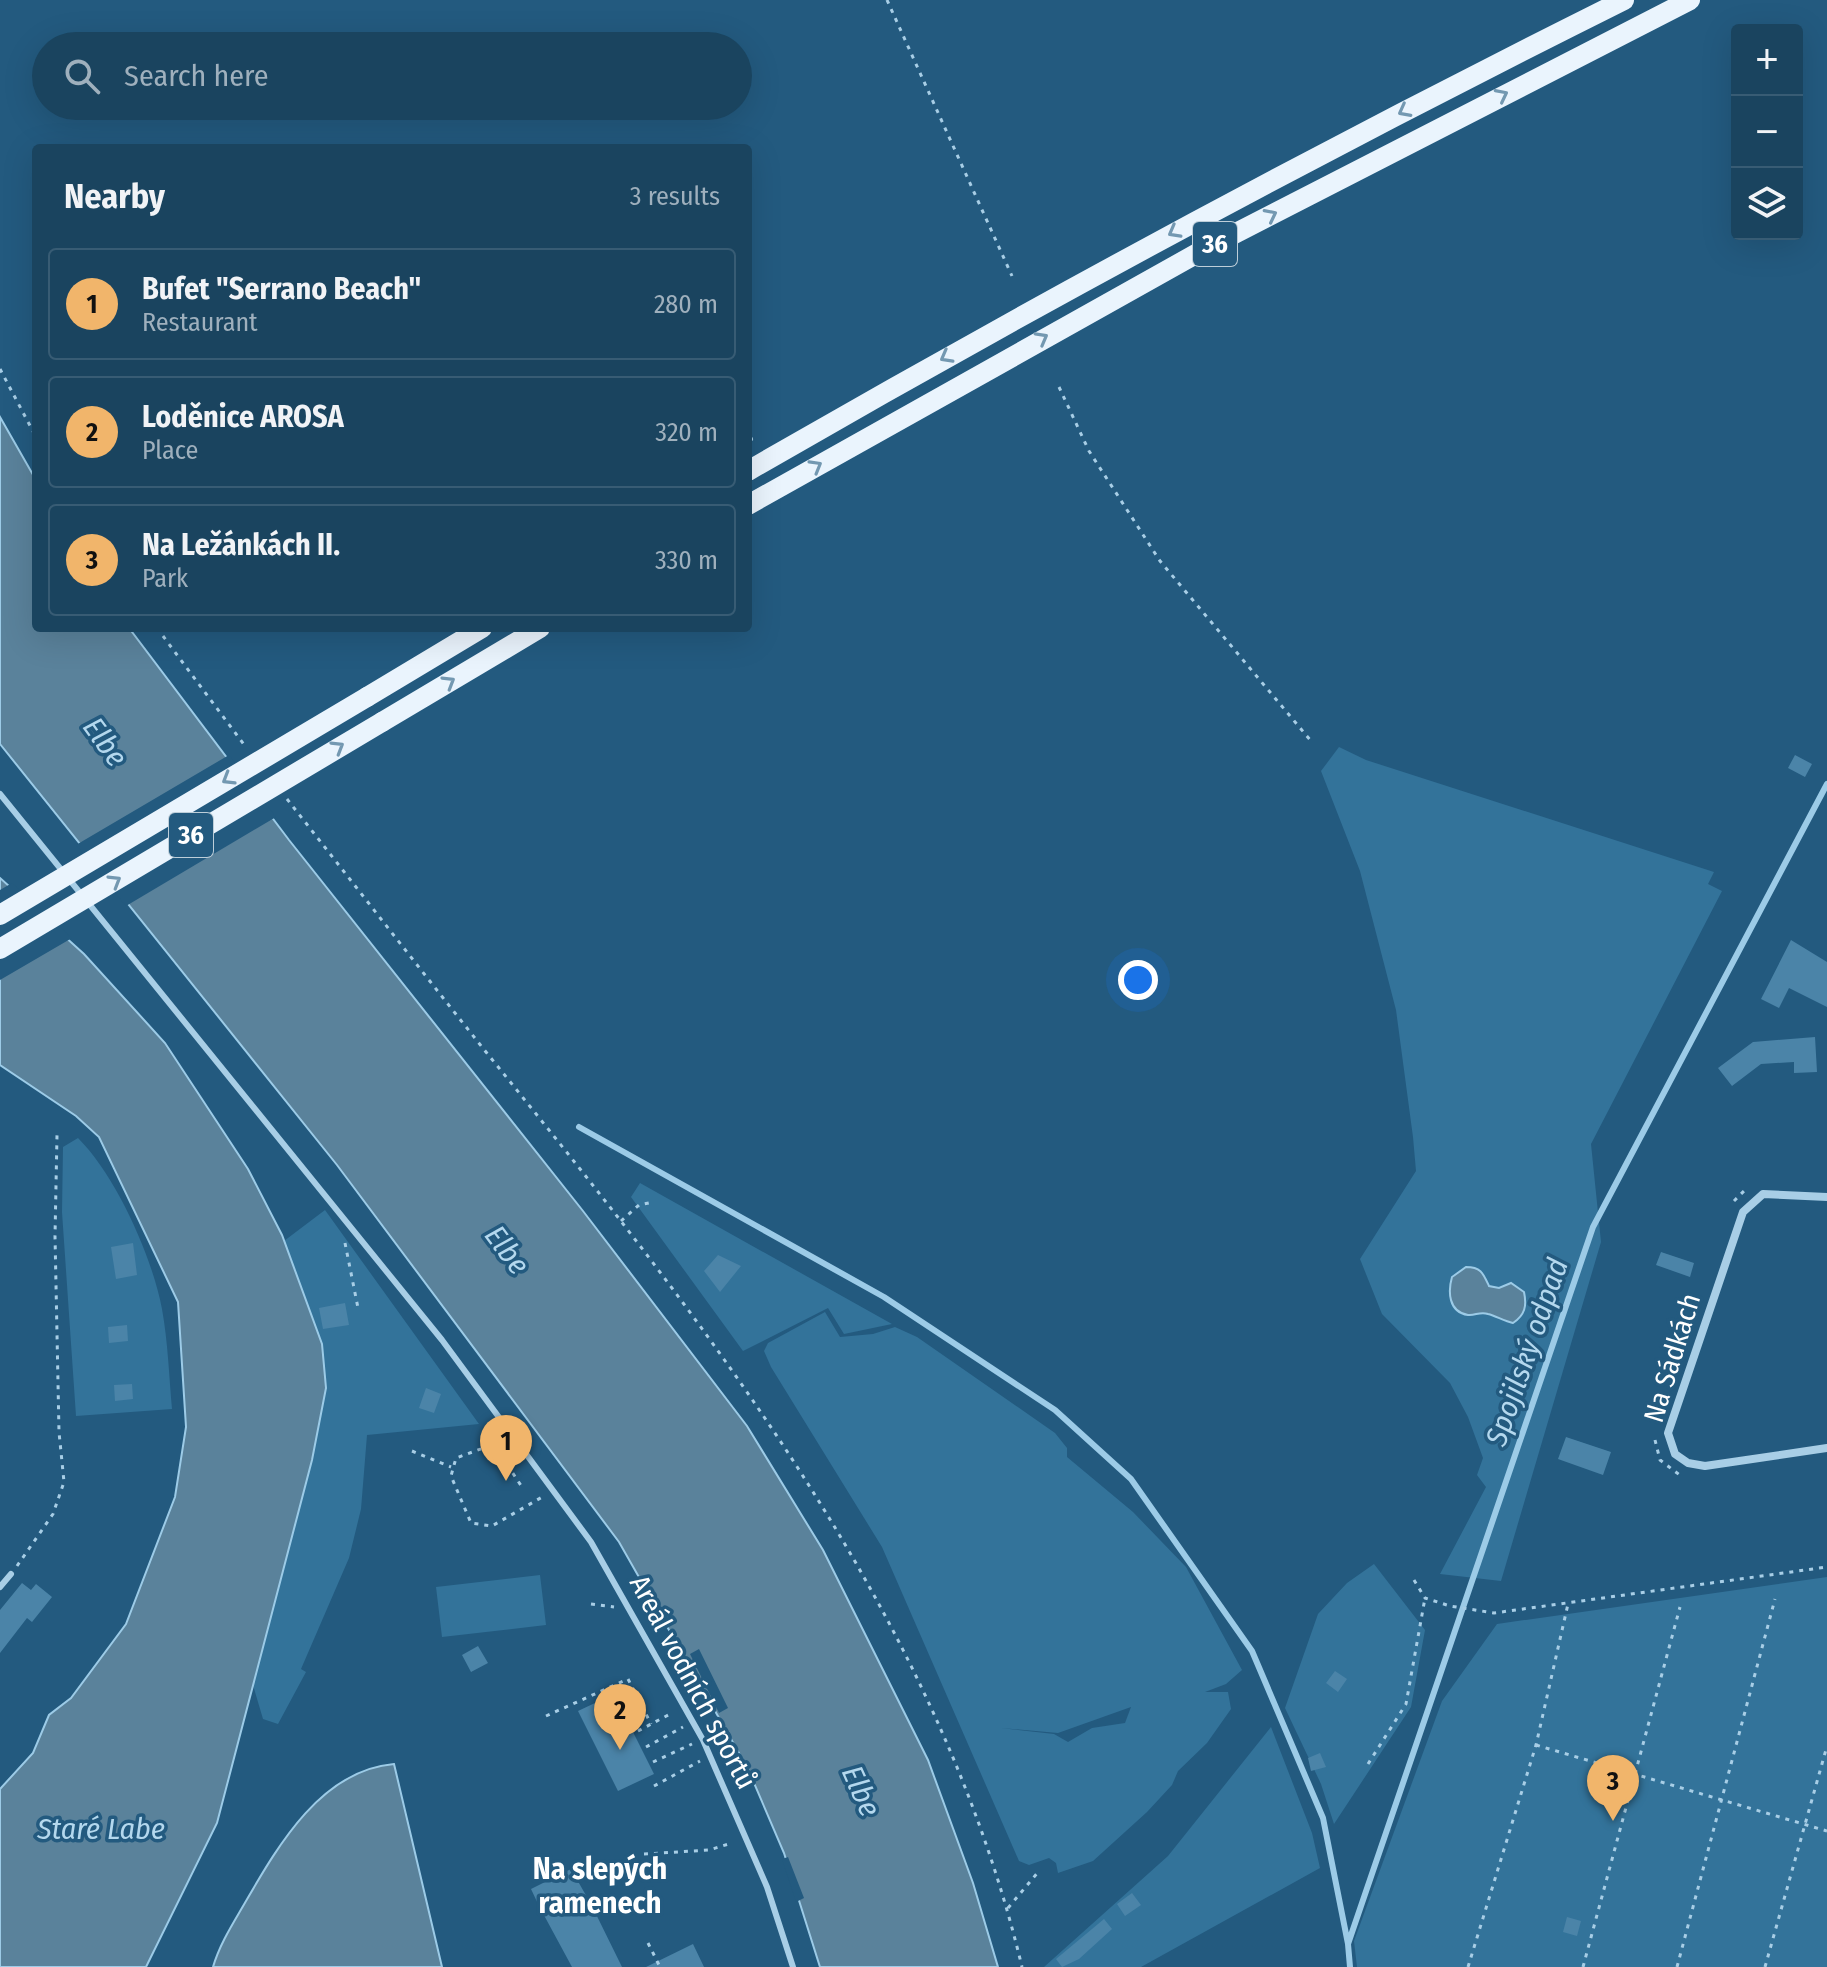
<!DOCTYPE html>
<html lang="en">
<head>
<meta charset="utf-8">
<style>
  :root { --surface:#1a445f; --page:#234b65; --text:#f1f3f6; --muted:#9fb0bd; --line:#385c74; --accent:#f1b56b }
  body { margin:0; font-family:"Fira Sans Condensed",sans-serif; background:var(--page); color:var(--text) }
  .controls { position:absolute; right:24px; top:24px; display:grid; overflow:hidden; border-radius:8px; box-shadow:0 8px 32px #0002 }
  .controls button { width:72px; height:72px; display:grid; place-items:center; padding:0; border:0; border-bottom:2px solid var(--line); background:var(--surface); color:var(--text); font:40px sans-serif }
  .you { position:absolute; left:1138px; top:980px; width:28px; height:28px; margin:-20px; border:6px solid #fff; border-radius:50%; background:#1a73e8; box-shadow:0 0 0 12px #1a73e833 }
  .badge { display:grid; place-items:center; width:52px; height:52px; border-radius:50%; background:var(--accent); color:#111; font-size:26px; font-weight:700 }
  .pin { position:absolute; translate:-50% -66px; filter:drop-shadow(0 2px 4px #0008) }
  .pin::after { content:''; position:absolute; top:42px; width:28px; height:24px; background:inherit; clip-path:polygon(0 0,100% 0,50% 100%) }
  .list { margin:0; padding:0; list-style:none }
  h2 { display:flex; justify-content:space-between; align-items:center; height:104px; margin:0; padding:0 32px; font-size:34px }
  h2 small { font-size:26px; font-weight:400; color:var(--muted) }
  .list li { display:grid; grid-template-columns:52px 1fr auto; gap:24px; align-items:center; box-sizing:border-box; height:112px; margin:0 16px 16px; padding:0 16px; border:2px solid var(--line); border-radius:8px }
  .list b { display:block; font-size:30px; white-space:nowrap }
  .list p { margin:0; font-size:26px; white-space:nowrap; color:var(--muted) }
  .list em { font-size:26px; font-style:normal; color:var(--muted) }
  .icon { flex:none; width:44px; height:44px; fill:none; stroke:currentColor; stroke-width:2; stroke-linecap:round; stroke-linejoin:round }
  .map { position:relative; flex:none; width:1827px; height:1967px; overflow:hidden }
  .search { position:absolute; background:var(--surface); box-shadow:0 8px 32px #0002; left:32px; top:32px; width:720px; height:88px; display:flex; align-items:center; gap:20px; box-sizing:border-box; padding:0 28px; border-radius:44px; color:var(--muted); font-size:30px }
  .panel { position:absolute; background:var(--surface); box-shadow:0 8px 32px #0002; left:32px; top:144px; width:720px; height:488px; border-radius:8px }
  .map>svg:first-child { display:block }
  .green { fill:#33739a; fill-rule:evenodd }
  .water { fill:#5a829b; stroke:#9ccbe7; stroke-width:2 }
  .pier { fill:#235a7f }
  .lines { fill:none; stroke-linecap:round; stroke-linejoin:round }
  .stream { stroke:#9ccbe7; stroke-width:6 }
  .building { fill:#4b84a8 }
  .path { stroke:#a8cee6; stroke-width:3; stroke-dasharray:4 6; stroke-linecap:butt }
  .service { stroke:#a8cee6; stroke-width:6 }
  .minor { stroke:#a8cee6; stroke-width:8 }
  .primary { stroke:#eaf4fd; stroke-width:20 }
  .primary-bridge { stroke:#eaf4fd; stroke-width:20 }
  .oneway { stroke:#7398b1 }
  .labels { text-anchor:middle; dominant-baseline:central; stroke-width:7; stroke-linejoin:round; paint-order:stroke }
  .shield { fill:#235a7f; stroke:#bdced9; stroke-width:2 }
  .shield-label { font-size:26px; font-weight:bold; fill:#fff }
  .street-label { font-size:28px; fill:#fff; stroke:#235a7f }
  .water-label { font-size:30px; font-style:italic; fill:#b4d8ee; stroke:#235a7f }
  .neighbourhood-label { font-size:30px; font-weight:bold; fill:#fff; stroke:#235a7f }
</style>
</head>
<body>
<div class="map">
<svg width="1827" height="1967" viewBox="0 0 1827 1967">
  <rect width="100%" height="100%" fill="#235a7f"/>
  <!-- green -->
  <path class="green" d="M1339,747L1366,760L1714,872L1708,884L1722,891L1591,1144L1601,1242L1501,1581L1440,1574L1486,1487L1477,1475L1483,1458L1468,1417L1450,1383L1382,1314L1360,1259L1416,1171L1413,1137L1396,1010L1360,871L1321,771Z
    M78,1138C116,1176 152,1256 162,1309C168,1342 169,1376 172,1409L76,1416L62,1212L63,1147Z
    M640,1183L892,1324L844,1334L828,1308L743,1351L631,1197Z
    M325,1210L479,1424L367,1435L361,1509L349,1558L301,1669L306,1672L278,1724L263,1719L253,1685L312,1460L326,1388L322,1344L284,1241Z
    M825,1312L840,1337L873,1334L895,1327L917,1337L1055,1433L1067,1448V1457L1133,1512L1186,1567L1242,1670L1226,1684L1205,1692H1228L1231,1709L1207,1743L1178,1771L1172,1785L1147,1812L1093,1861L1058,1873L1056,1863L1049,1858L1029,1865L1019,1861L882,1547L771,1367L764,1351L768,1343ZM1131,1707L1125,1723L1092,1728L1068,1742L1054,1734L1001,1728L1058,1733Z
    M1374,1564L1425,1630L1411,1707L1334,1824L1321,1784L1285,1708L1318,1614L1347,1583Z
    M540,1575L546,1625L442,1637L436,1587Z
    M1827,1577V1967H1357L1354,1941L1442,1701L1497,1624Z
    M1271,1727L1312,1833L1320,1868L1141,1967H1044L1168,1856Z"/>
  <!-- water -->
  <path class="water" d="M0,417L36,480V628H129L289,840L583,1211L747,1426L823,1550L928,1760L973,1883L998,1967H820L784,1853L748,1769L619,1542L337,1165L0,744Z
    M0,878L84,954L165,1043L248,1169L282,1235L322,1344L326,1388L312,1460L217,1823L146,1967H0V1789L33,1753L49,1715L71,1698L126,1624L175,1497L186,1427L178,1302L99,1137L76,1116L0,1065Z
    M1466,1267C1481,1267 1483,1273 1489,1286L1499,1288L1511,1283L1524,1292C1527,1306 1525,1315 1513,1323C1504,1321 1496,1316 1488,1314C1480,1311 1475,1316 1468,1315C1448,1312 1448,1291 1452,1277Z
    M394,1764L442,1967H213C220,1943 234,1922 246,1901C279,1844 322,1770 394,1764Z"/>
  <!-- pier -->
  <path class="pier" d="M229,755L276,817L126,906L76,845Z
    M12,883L72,938L0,980V890Z
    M699,1649L728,1708L719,1713L690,1654Z
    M788,1857L804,1898L796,1902L782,1859Z"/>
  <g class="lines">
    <!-- stream -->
    <path class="stream" d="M579,1127L884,1297L1055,1410L1131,1479L1252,1651L1323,1818L1348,1944
      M1350,1967L1348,1944L1593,1227L1827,784"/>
  </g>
  <!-- building -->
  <path class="building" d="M1795,755L1812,764L1805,777L1788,768Z
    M1791,940L1827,962V1007L1789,988L1779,1008L1761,999Z
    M1815,1037L1817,1072L1794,1073V1062L1761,1064L1732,1086L1718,1068L1753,1042Z
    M133,1243L137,1275L116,1279L111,1247Z
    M1661,1252L1694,1263L1690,1277L1656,1265Z
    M718,1255L741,1266L720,1292L704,1271Z
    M345,1303L349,1325L323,1329L319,1308Z
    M127,1325L128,1341L109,1343L108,1327Z
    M132,1384L133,1399L115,1401L114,1385Z
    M426,1388L441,1394L434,1413L419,1408Z
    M1566,1437L1611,1452L1603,1475L1558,1459Z
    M22,1583L31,1590L36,1584L52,1597L32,1622L27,1618L0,1653V1610Z
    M478,1646L488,1663L471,1672L462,1655Z
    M1335,1671L1347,1679L1338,1692L1326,1683Z
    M614,1694L654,1774L618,1791L578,1711Z
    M1320,1753L1326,1767L1311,1771L1308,1758Z
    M571,1869L592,1906L622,1967H572L539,1906L531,1889Z
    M1132,1893L1141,1905L1125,1916L1117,1904Z
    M1567,1917L1581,1921L1577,1936L1563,1932Z
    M1104,1919L1112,1929L1079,1959L1062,1967L1056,1959Z
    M693,1944L704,1967H646Z"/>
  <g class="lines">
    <!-- path -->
    <path class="path" d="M887,0L1012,276
      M0,369L36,437
      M1059,387L1089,451L1160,561L1311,741
      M157,628L245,746
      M287,799C353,883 419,968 486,1052C709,1327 938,1616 1022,1967
      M1734,1201L1748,1187
      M621,1221L639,1205L649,1203
      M345,1243L358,1308
      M1655,1440L1660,1460L1681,1476
      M500,1442L456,1458L451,1476L471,1523L492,1526L544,1496
      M496,1444L510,1464
      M412,1451L451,1467
      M517,1459L508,1466L522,1487
      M17,1566L53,1514L64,1482L59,1432L55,1236L57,1135
      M1414,1580L1425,1598L1450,1606L1494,1613L1827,1567
      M591,1604L614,1607
      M546,1716L628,1679L651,1724
      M638,1731L672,1713
      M1536,1745L1827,1831
      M646,1747L683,1727
      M653,1762L692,1744
      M1368,1764L1406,1704L1425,1598
      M654,1786L700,1761
      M644,1854L709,1850L732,1843
      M1008,1908L1039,1871
      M648,1943L660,1967
      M1468,1967L1536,1745L1568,1604
      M1583,1967L1680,1607
      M1677,1967L1775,1599
      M1765,1967L1827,1746"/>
    <!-- service -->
    <path class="service" d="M748,440L750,439
      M0,794L442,1340L591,1542L703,1740L767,1887L793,1967
      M0,1587L11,1574"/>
    <!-- minor -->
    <path class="minor" d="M1827,1197L1763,1194L1743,1212L1668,1433L1675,1454L1688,1463L1705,1466L1827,1448"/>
    <!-- primary -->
    <path class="primary" d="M748,471C1035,305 1327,148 1624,0
      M748,505L1203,250L1690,0
      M367,697L482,628
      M382,722L540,628"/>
    <!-- primary-bridge -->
    <path class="primary-bridge" d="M0,915L367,697
      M0,949L382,722"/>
  </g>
  <!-- one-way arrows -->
  <defs><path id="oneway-chevron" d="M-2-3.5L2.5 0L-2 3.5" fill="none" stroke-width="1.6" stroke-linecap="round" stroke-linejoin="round" transform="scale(2)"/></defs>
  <g class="oneway">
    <use href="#oneway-chevron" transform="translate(1502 95) rotate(-27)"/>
    <use href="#oneway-chevron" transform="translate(1404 111) rotate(152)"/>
    <use href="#oneway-chevron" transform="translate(1271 215) rotate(-27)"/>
    <use href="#oneway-chevron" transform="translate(1174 232) rotate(151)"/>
    <use href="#oneway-chevron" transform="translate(1042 338) rotate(-29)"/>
    <use href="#oneway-chevron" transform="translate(946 357) rotate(151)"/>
    <use href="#oneway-chevron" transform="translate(816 466) rotate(-30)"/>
    <use href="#oneway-chevron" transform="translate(449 682) rotate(-31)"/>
    <use href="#oneway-chevron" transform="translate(338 747) rotate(-31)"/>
    <use href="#oneway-chevron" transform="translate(228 779) rotate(149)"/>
    <use href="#oneway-chevron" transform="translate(115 881) rotate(-31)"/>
  </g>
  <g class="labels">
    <!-- shield labels -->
    <g class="shield">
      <rect x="1193" y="222" width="44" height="44" rx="6"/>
      <rect x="169" y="813" width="44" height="44" rx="6"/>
    </g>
    <g class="shield-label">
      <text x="1215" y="244">36</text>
      <text x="191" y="835">36</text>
    </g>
    <!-- street labels -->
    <g class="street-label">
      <text transform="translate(1672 1358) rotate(-73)">Na Sádkách</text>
      <text transform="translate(693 1682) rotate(62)">Areál vodních sportů</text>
    </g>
    <!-- water labels -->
    <g class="water-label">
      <text transform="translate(105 742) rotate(54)">Elbe</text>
      <text transform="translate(507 1250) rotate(53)">Elbe</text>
      <text transform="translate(1527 1352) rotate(-71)">Spojilský odpad</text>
      <text transform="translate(861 1791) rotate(66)">Elbe</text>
      <text x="101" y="1829">Staré Labe</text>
    </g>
    <!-- neighbourhood labels -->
    <g class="neighbourhood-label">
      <text x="600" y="1869">Na slepých<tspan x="600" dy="34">ramenech</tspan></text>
    </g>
  </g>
</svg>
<div class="controls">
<button>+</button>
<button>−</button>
<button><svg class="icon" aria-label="layers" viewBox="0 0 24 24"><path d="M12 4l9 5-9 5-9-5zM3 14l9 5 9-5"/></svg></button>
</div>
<div class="you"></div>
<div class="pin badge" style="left:506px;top:1481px">1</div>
<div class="pin badge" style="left:620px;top:1750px">2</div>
<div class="pin badge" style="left:1613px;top:1821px">3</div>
<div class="search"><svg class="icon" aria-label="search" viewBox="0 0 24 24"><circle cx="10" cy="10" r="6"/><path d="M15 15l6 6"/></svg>Search here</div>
<section class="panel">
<h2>Nearby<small>3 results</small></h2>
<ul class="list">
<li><span class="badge">1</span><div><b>Bufet &quot;Serrano Beach&quot;</b><p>Restaurant</p></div><em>280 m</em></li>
<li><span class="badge">2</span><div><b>Loděnice AROSA</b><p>Place</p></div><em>320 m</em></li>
<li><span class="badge">3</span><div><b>Na Ležánkách II.</b><p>Park</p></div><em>330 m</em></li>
</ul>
</section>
</div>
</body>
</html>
